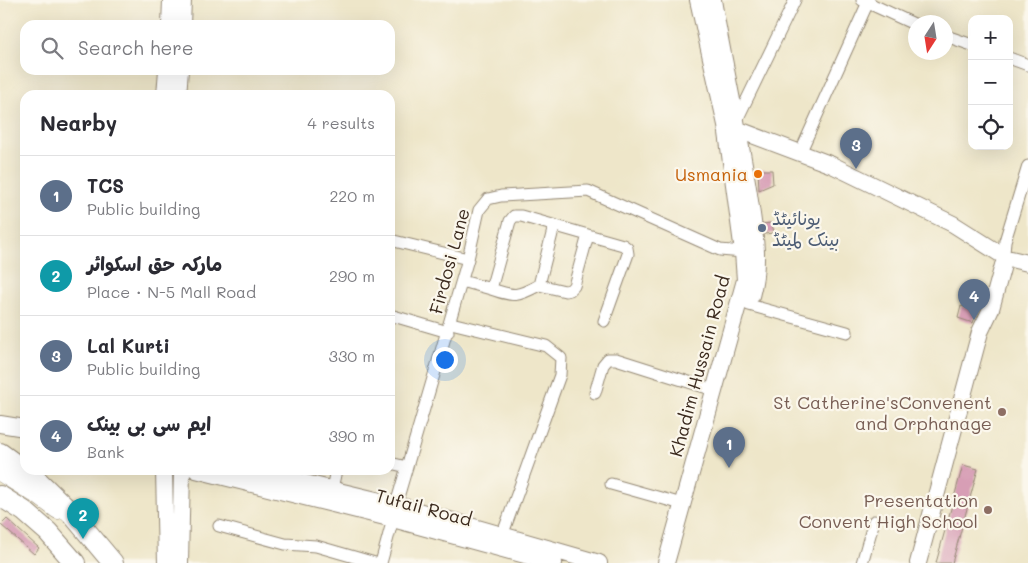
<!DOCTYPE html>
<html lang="en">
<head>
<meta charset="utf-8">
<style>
  :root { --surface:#fff; --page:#f2f2f3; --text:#2b2b33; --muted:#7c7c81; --line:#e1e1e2; --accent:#1a73e8 }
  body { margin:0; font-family:Mali,"Playpen Sans Arabic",sans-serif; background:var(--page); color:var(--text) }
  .controls { position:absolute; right:15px; top:15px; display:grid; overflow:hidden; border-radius:10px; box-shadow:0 5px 20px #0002 }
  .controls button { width:45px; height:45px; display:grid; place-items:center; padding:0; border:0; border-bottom:1px solid var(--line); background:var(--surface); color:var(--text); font:25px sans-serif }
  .compass { position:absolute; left:908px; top:15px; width:45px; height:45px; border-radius:50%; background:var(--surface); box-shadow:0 5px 20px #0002; rotate:192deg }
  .you { position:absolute; left:444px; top:359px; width:18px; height:18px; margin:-12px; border:4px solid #fff; border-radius:50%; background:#1a73e8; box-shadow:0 0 0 8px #1a73e833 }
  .badge { display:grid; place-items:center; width:32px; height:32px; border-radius:50%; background:var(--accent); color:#fff; font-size:16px; font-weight:700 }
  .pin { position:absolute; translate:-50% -41px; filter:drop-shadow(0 1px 2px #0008) }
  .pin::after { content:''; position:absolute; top:26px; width:18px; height:15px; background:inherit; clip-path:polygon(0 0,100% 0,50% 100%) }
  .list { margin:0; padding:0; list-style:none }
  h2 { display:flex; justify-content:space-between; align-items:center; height:65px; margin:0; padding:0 20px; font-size:21px }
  h2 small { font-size:16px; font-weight:400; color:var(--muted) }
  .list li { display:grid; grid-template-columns:32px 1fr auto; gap:15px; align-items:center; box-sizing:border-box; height:80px; padding:0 20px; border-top:1px solid var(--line) }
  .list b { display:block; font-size:19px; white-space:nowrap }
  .list p { margin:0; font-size:16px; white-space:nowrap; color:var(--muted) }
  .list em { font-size:16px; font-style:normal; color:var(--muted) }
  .icon { flex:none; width:28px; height:28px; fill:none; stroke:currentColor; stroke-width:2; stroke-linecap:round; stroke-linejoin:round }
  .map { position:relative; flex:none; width:1028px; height:563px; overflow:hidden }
  .search { position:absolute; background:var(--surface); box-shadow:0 5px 20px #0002; left:20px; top:20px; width:375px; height:55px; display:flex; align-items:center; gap:12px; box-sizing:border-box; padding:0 18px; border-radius:15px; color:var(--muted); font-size:19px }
  .panel { position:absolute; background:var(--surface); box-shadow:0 5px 20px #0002; left:20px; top:90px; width:375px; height:385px; border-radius:15px }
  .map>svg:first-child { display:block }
  .building { fill:#d79eb5 }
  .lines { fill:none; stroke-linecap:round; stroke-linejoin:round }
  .street-casing { stroke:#948874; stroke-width:13 }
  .secondary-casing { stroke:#948874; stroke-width:18 }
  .primary-casing { stroke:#948874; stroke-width:19 }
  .highway-casing { stroke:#948874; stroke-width:22 }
  .street { stroke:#fff; stroke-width:11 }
  .secondary { stroke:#fff; stroke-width:16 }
  .primary { stroke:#fff; stroke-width:18 }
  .highway { stroke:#fff; stroke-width:20 }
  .food-dot { fill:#e8710a; stroke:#fbf7ec; stroke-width:2 }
  .service-dot { fill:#5c6f8a; stroke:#fbf7ec; stroke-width:2 }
  .education-dot { fill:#8d6e63; stroke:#fbf7ec; stroke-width:2 }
  .labels { text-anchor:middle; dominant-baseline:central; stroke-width:4.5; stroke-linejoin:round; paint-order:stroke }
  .food-label { font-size:18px; fill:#c56008; stroke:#fbf7ec; text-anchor:end }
  .service-label { font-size:18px; fill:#4e5e75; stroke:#fbf7ec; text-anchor:start }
  .street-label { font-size:18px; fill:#3b2a1e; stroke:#fbf7ec }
  .education-label { font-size:18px; fill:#785e54; stroke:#fbf7ec; text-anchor:end }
</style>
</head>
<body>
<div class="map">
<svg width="1028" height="563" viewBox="0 0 1028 563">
  <rect width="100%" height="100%" fill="#fbf7ec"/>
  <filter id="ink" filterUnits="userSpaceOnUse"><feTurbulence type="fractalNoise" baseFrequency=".02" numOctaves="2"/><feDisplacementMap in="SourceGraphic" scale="10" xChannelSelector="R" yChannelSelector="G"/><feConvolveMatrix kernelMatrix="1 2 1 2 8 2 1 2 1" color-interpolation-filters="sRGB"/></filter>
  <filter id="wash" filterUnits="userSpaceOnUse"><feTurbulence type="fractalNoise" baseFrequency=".0096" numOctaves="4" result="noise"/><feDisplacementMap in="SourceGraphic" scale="20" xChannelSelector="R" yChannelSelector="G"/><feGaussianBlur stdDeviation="1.12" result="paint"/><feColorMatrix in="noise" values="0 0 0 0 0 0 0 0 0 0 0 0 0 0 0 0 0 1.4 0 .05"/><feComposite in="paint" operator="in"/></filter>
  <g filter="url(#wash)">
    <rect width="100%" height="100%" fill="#eee6c9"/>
    <g id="blocks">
      <!-- building -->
      <path class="building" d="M758,170H772L773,184L759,190Z
        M772,223L774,233L764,234L761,224Z
        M961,306L977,310L973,323L958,318Z
        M963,465L978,469L952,563H936Z
        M7,519L39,548L34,554L1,525Z"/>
    </g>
  </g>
  <g filter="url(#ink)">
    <use href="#blocks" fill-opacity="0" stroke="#948874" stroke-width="1"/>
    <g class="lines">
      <!-- street casing -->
      <g class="street-casing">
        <path id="street" d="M862,0L916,25
          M946,36L972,45
          M1009,58L1028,65
          M736,122L795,0
          M800,153L869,0
          M390,240L468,259
          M1004,254L1005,241L1028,166
          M462,281L491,289L510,221L514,216H521L623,245L627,248L628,254L604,321
          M539,285L554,226
          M491,289C515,297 517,297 539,285L565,291L570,290L574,286L588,235
          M749,305L847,332
          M390,315L448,332
          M451,323L546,346L561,358L560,375L502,536
          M595,393L603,365L608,359H616L714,390
          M390,463L407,467
          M611,484L682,504
          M332,489L336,470
          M219,526L285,544L316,546L375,563
          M381,563L393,519L394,511L468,259L479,210L488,199L501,196L588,191L720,250L743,252
          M862,563L874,521"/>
      </g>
      <!-- secondary casing -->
      <g class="secondary-casing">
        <path id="secondary" d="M713,0C724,65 739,129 749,194C754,230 761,260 751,296
          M170,25L171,0
          M182,25L183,0
          M165,95L167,70
          M178,95L180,70
          M731,127L832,165L953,224L1002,255
          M1011,259L1028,263
          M0,424L25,428
          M164,470L166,563
          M196,470L393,519L554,563
          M251,470L397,505L599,563
          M180,563L182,470
          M666,563L745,280L743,252L726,125L698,0
          M918,563L980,332L991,309L1003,265"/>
      </g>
      <!-- primary casing -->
      <g class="primary-casing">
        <path id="primary" d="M0,472L39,496L58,510"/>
      </g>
      <!-- highway casing -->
      <g class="highway-casing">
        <path id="highway" d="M0,453L37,480L72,514L113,563
          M0,496L24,511L48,532L75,563"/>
      </g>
      <!-- street -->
      <use href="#street" class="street"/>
      <!-- secondary -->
      <use href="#secondary" class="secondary"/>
      <!-- primary -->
      <use href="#primary" class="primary"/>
      <!-- highway -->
      <use href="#highway" class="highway"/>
    </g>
  </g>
  <!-- markers -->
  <circle class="food-dot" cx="758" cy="174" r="5"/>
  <circle class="service-dot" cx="762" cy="228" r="5"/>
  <g class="education-dot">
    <circle cx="1002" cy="412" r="5"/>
    <circle cx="988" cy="510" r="5"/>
  </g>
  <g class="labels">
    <!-- food labels -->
    <g class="food-label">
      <text x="748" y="174">Usmania</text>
    </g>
    <!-- service labels -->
    <g class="service-label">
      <text x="772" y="218">یونائیٹڈ<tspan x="772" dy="21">بینک لمیٹڈ</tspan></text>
    </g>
    <!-- street labels -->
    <g class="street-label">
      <text transform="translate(449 261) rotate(-75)">Firdosi Lane</text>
      <text transform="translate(699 366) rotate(-75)">Khadim Hussain Road</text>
      <text transform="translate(424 507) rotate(15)">Tufail Road</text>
    </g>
    <!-- education labels -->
    <g class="education-label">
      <text x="992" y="402">St Catherine'sConvenent<tspan x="992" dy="21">and Orphanage</tspan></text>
      <text x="978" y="500">Presentation<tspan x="978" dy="21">Convent High School</tspan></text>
    </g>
  </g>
</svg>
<div class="controls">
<button>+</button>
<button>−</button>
<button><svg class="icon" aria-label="locate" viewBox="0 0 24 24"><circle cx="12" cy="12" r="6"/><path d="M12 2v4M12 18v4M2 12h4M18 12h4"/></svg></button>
</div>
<svg class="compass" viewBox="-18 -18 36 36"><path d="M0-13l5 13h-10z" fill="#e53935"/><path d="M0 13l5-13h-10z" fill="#7c7c81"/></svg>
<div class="you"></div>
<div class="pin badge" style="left:729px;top:468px;background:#5c6f8a">1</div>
<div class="pin badge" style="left:83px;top:539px;background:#0f9aa8">2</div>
<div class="pin badge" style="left:856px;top:169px;background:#5c6f8a">3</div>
<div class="pin badge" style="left:974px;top:320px;background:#5c6f8a">4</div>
<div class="search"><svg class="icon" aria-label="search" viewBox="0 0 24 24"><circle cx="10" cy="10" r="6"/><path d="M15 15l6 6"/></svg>Search here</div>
<section class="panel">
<h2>Nearby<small>4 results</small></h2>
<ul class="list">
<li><span class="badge" style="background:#5c6f8a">1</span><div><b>TCS</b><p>Public building</p></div><em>220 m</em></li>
<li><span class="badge" style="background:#0f9aa8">2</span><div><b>مارکہ حق اسکوائر</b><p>Place · N-5 Mall Road</p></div><em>290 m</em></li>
<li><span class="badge" style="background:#5c6f8a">3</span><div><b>Lal Kurti</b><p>Public building</p></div><em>330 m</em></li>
<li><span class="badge" style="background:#5c6f8a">4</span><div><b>ایم سی بی بینک</b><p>Bank</p></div><em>390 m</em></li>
</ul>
</section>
</div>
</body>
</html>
